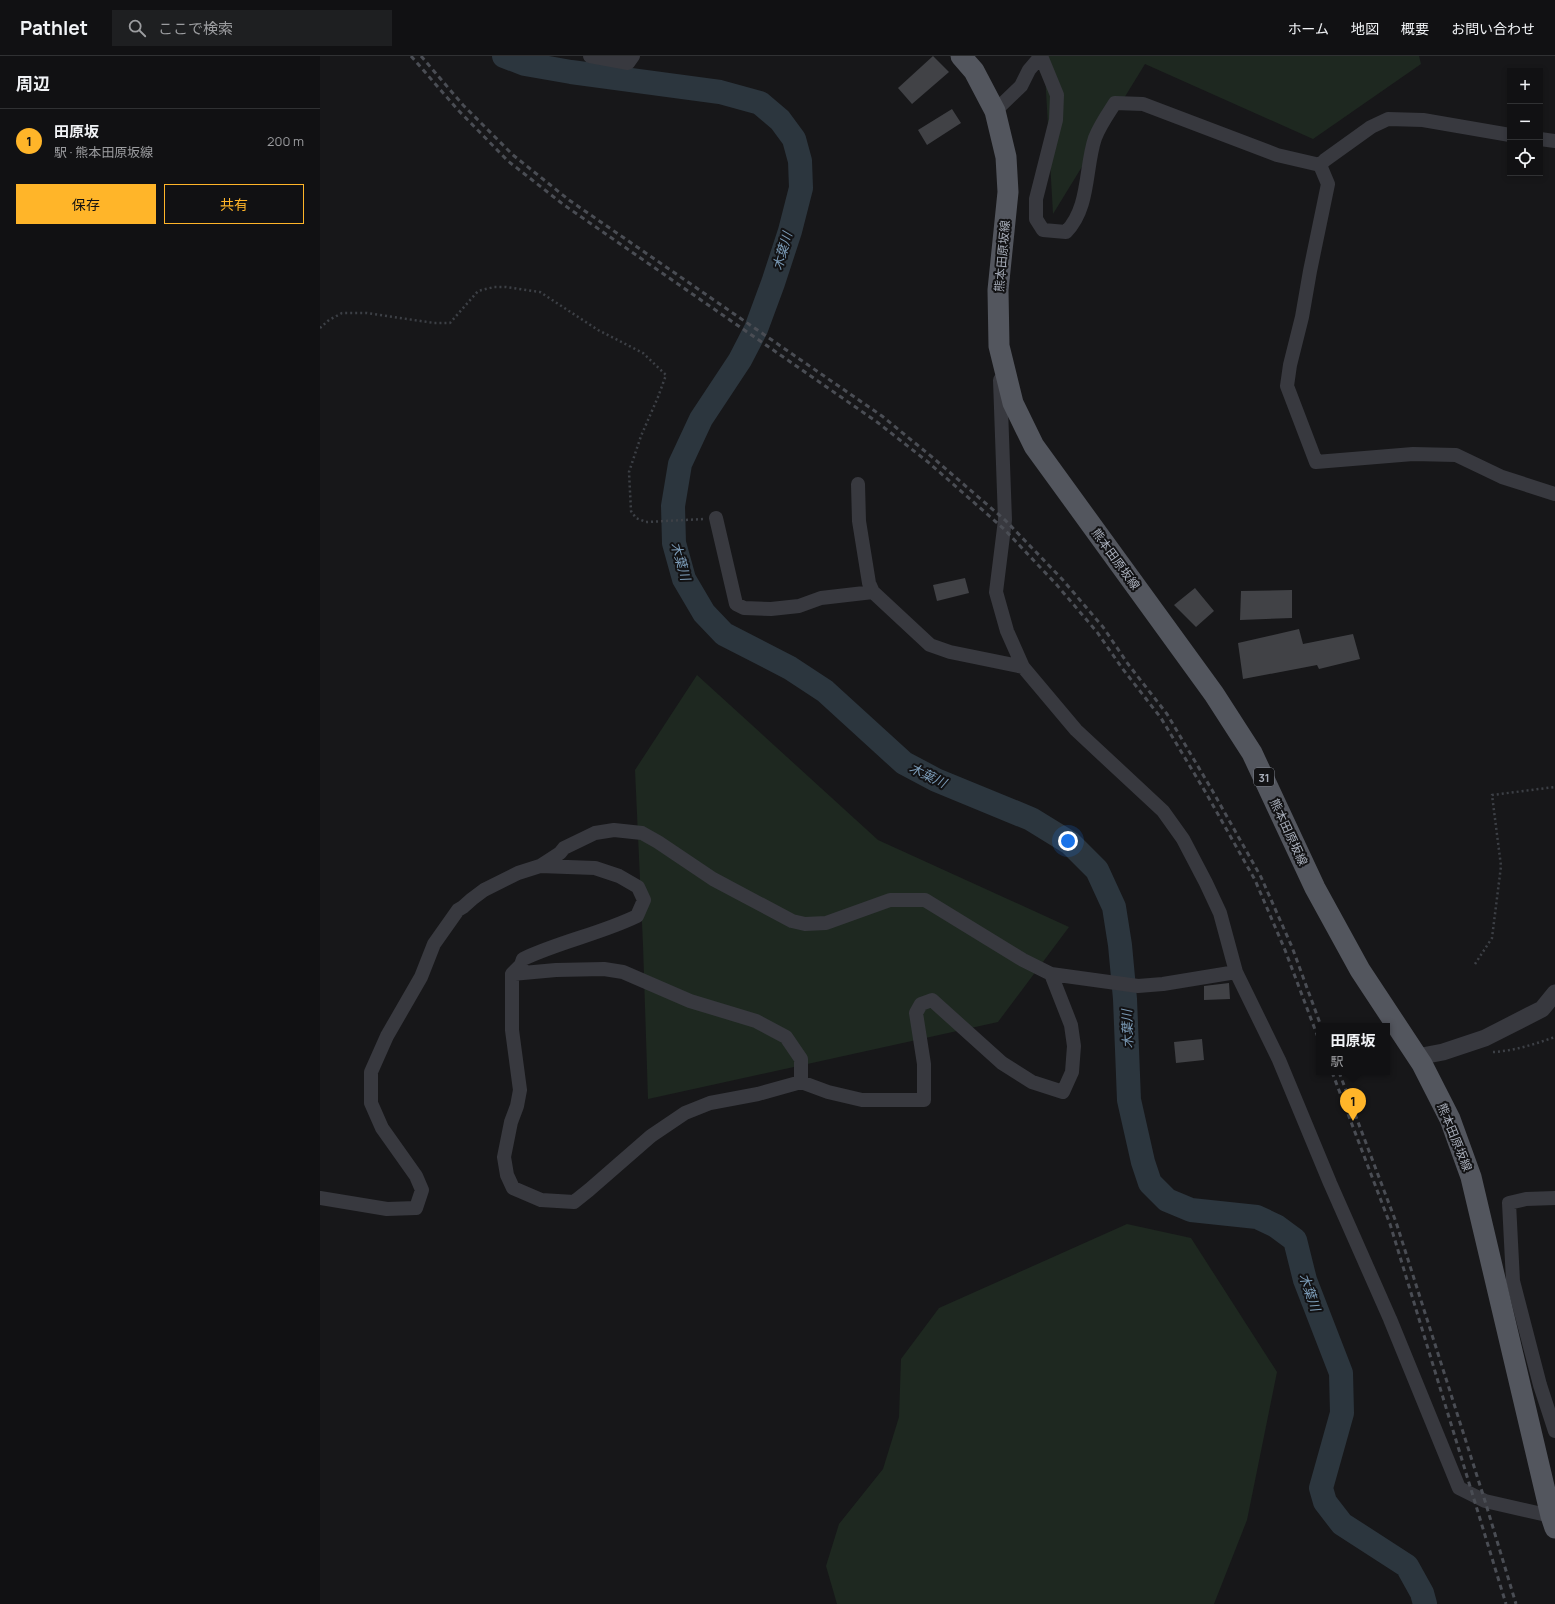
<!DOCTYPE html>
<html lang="ja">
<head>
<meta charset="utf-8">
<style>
  :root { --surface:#111113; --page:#1e1f21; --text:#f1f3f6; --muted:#9c9da0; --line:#303133; --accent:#ffb529 }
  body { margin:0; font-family:Manrope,"Noto Sans JP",sans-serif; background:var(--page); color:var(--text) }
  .controls { position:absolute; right:12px; top:12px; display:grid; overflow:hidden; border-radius:0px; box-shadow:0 2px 6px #0003 }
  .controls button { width:36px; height:36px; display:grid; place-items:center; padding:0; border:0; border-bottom:1px solid var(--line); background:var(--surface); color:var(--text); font:20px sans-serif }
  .you { position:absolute; left:748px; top:785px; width:14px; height:14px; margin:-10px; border:3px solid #fff; border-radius:50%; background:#1a73e8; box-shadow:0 0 0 6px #1a73e833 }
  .badge { display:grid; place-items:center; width:26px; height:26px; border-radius:50%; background:var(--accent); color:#111; font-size:13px; font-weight:700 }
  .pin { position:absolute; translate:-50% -33px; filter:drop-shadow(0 1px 2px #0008) }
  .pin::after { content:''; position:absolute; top:21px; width:14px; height:12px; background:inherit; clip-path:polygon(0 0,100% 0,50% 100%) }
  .popup { position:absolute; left:996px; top:967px; width:74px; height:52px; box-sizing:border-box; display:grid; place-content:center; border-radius:0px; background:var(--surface); filter:drop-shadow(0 1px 3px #0005); font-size:13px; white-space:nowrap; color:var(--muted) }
  .popup b { font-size:15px; color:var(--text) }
  .popup::after { content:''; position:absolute; left:50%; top:100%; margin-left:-8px; border:8px solid transparent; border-top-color:var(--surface) }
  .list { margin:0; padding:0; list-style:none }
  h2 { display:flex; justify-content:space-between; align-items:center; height:52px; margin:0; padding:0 16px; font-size:17px }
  h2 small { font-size:13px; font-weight:400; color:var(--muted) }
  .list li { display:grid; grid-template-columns:26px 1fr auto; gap:12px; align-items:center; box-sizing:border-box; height:64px; padding:0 16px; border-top:1px solid var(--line) }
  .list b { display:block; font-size:15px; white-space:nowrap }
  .list p { margin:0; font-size:13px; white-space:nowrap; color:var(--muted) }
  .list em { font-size:13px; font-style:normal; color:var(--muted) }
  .actions { display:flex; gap:8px; padding:12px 16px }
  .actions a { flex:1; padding:9px 0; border:1px solid var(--accent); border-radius:0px; text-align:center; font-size:14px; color:var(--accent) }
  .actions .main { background:var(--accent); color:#111 }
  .icon { flex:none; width:22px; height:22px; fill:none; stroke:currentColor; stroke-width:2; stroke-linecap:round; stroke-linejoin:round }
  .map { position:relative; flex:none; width:1235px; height:1548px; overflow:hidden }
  header { display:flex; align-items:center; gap:24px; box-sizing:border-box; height:56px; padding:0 20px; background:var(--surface); border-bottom:1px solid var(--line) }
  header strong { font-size:19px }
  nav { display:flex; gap:22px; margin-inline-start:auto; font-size:14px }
  .search { width:280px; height:36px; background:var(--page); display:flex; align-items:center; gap:10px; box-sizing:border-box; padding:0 14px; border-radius:0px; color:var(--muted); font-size:15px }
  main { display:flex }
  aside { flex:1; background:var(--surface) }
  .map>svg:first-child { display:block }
  .green { fill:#1e2820 }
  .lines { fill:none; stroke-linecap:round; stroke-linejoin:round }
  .river { stroke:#2c363e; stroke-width:24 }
  .building { fill:#414246 }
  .path { stroke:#3d4046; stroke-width:2.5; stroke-dasharray:2 3; stroke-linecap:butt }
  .minor { stroke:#38393f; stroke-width:14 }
  .tertiary { stroke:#38393f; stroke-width:17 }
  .primary { stroke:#53565e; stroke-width:21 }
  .rail { stroke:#4a4d54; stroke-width:3; stroke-dasharray:5 4; stroke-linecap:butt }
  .labels { text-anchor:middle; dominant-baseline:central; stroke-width:4; stroke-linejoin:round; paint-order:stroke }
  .shield { fill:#121214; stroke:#7b7f88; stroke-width:1 }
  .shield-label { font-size:11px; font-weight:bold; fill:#a8aeba }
  .street-label { font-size:12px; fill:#a8aeba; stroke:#121214 }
  .water-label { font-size:13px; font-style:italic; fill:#7c9cb8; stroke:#121214 }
</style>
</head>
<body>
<header>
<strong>Pathlet</strong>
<div class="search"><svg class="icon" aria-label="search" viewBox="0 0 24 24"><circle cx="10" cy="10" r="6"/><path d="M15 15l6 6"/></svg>ここで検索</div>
<nav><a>ホーム</a><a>地図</a><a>概要</a><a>お問い合わせ</a></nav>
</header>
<main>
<aside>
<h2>周辺<small></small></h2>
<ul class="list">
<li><span class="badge">1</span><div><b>田原坂</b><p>駅 · 熊本田原坂線</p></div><em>200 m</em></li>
</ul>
<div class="actions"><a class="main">保存</a><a>共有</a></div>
</aside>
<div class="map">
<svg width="1235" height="1548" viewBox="0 0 1235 1548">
  <rect width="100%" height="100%" fill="#171719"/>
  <!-- green -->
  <path class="green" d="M724,0H1099L1101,8L993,83L825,8L733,158Z
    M377,619L558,784L749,871L678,966L328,1043L323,889L315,714Z
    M807,1168L871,1182L957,1316L927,1464L894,1548H517L506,1510L519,1468L563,1413L579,1361L581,1303L619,1252Z"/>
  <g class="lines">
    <!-- river -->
    <path class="river" d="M184,0L205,8L251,16L400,36L440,47L460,64L474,83L480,105L481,132L470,175L453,227L436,273L420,304L381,363L360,408L353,450L354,487L364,523L384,557L404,578L470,612L505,635L584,707L616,724L711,763L750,787L777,814L794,851L800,889L805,943L809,1044L823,1106L830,1127L847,1144L871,1154L937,1161L956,1170L975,1184L985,1224L1021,1317L1022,1357L1001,1432L1005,1446L1022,1468L1087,1510L1102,1537L1105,1548"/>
  </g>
  <!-- building -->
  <path class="building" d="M613,0L629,16L592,48L578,32Z
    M632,53L641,67L607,89L598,74Z
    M645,522L649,537L617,545L613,529Z
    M875,532L894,555L876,571L854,549Z
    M972,534V562L920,564L921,535Z
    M979,573L983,588L1033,578L1040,603L999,613L997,609L923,623L918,587Z
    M909,927L910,943L884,944V930Z
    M882,983L884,1004L856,1007L854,986Z"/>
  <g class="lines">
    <!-- path -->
    <path class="path" d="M0,272L9,264L22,257H47L114,267H130L158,235L174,231H186L220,236L278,274L323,297L346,319L338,341L321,380L309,416L311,455L316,462L326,466L384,463
      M1155,908L1172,882L1181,810L1172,739L1235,731
      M1173,996C1194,995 1215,988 1235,981"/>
    <!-- minor -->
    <path class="minor" d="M270,0L308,7L313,0
      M721,0L737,39L736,64L716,143V163L723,174L746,176C770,152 765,111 775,82C780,69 788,58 795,47L823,48L957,99L1000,109
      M675,55L701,30L709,14L721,0
      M1220,83L1235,85
      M1000,109L1008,128L990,215L982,261L970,309L967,330L996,406L1093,398L1136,399L1182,421L1235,438
      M1000,109L1005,104L1051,71L1068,63L1103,64L1190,79
      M680,324L685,464L676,536L687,575L703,611L756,674L843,755L863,783L886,827L900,857L916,916L959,1004L1010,1127L1070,1263L1139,1432L1165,1445L1231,1460
      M538,428L539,465L549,527L553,536L610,589L630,596L703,611
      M396,462L416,548L424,552L451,553L479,550L501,542L553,536
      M220,810L275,812L299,820L318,831L324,844L317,860C280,878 241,885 203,903L201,909L192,918V974L200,1034L197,1050L191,1066L184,1101L187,1119L193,1132L221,1144L254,1146L269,1134L331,1080L365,1057L390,1047L438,1038L481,1026L508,1036L542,1044H604V1008L596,957L601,948L612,944L682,1007L712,1026L743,1036L752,1016L754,990L751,969L731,918
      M192,918L236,914L284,913L303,916L370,945L436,965L466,981L481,1003V1026
      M0,1142L67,1153L96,1152L102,1134L96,1120L62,1072L51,1047V1016L67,980L101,921L114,888L138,854L143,851L152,843L164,834L198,817L220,810L240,797L244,792L275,777L294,774L322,777L338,786L393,823L472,865L485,868L506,867L570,844H605L703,904L731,918L818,930L843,928L916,916
      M1235,1142L1206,1143L1189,1147L1193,1225L1220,1329L1235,1375"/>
    <!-- tertiary -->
    <path class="tertiary" d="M1097,1001L1123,996L1165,982L1222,953L1235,937"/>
    <!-- primary -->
    <path class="primary" d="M641,0L654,15L675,55L686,101L688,136L678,234L679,290L693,347L714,390L894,638L932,697L995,832L1040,914L1102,1008L1130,1063L1151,1121L1231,1460L1235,1472"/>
    <!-- rail -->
    <path class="rail" d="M91,0L138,54L188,105L244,149L557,366L608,406L684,473L736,528L777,576L802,612L841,662L886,737L935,824L965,894L999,984
      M101,0L143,49L193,99L249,144L562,360L612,401L685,464L742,523L783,571L808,608L847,658L892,734L941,821L972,891L1001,970
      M1012,1016L1070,1168L1186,1548
      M1019,1016L1076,1166L1165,1445L1196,1548"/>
  </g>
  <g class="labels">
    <!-- shield labels -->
    <rect class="shield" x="934" y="712" width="20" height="18" rx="3"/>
    <g class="shield-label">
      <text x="944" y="721">31</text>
    </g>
    <!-- street labels -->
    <g class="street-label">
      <text transform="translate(682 200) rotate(-85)">熊本田原坂線</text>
      <text transform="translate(796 503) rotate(54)">熊本田原坂線</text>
      <text transform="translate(969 776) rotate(65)">熊本田原坂線</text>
      <text transform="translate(1135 1081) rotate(68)">熊本田原坂線</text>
    </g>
    <!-- water labels -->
    <g class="water-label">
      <text transform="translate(462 195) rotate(-74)">木葉川</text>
      <text transform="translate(361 505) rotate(74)">木葉川</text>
      <text transform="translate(608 719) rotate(26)">木葉川</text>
      <text transform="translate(807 973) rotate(-92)">木葉川</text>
      <text transform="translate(990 1236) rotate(71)">木葉川</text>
    </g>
  </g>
</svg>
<div class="controls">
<button>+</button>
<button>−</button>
<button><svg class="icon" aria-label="locate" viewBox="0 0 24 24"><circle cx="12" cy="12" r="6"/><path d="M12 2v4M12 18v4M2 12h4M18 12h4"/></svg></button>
</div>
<div class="you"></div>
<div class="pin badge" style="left:1033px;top:1065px">1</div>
<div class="popup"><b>田原坂</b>駅</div>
</div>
</main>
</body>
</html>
